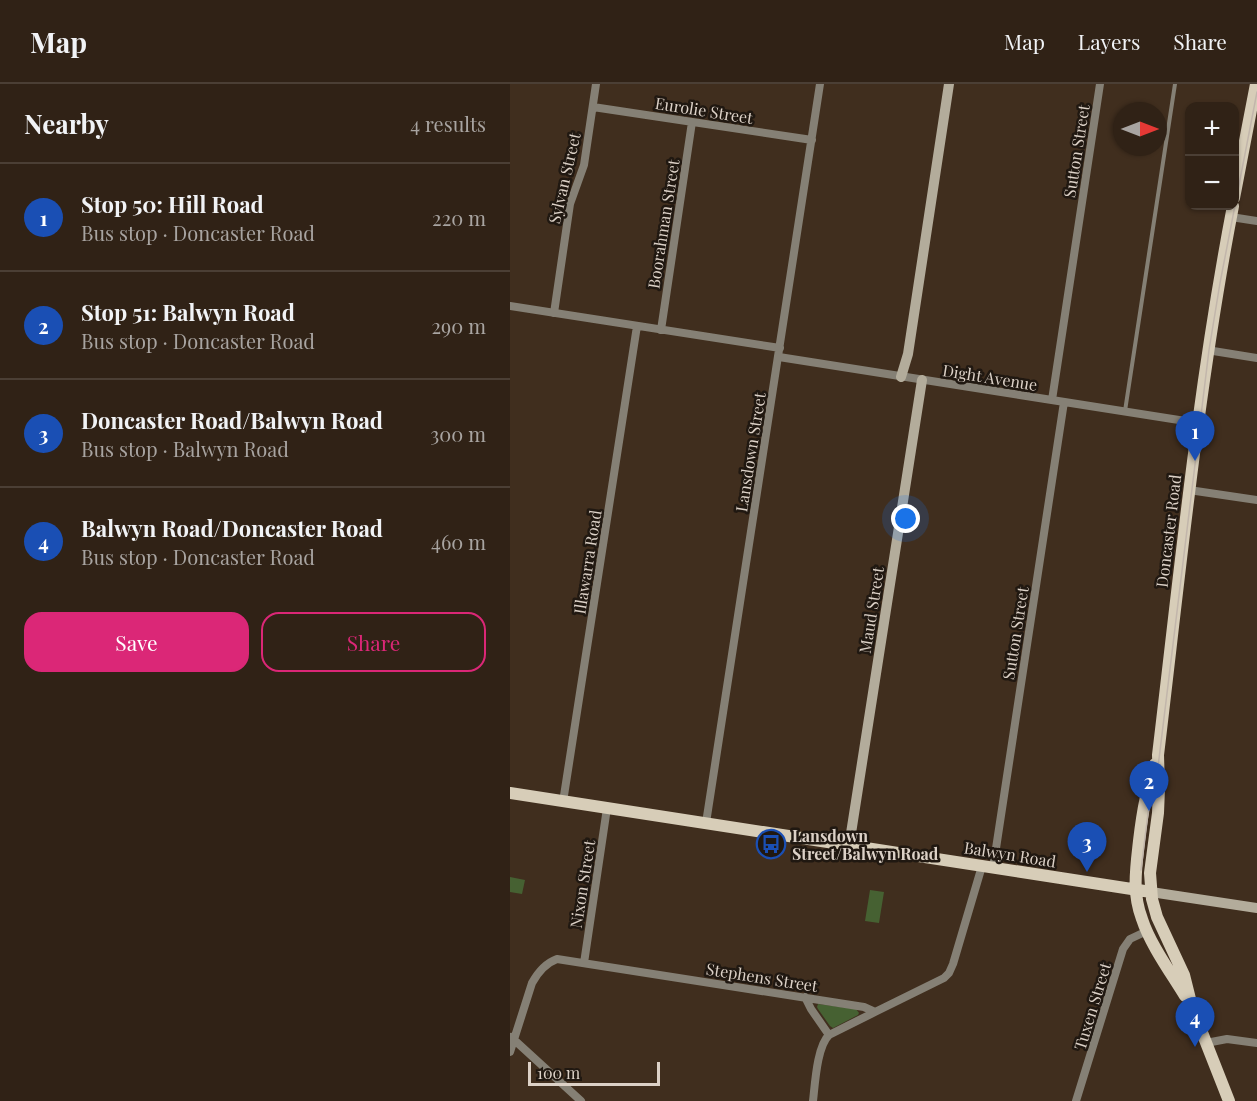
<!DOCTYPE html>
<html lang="en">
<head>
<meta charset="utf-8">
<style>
  :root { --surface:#302216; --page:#382a1f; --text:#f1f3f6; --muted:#a8a4a1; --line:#4b3f35; --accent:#db2777 }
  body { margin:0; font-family:"Playfair Display",serif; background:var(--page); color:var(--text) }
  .controls { position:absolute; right:18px; top:18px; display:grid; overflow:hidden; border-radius:12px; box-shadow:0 2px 4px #0004 }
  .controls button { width:54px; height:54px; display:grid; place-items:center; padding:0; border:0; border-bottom:2px solid var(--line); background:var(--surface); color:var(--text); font:30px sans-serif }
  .compass { position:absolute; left:603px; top:18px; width:54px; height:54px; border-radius:50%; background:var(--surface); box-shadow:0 2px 4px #0004; rotate:90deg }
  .scale { position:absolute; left:18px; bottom:15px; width:132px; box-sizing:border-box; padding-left:6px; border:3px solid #dcd1c7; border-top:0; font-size:16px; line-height:21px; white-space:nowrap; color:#dcd1c7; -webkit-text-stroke:4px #201811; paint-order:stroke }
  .you { position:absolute; left:396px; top:435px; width:21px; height:21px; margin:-15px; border:4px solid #fff; border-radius:50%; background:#1a73e8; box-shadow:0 0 0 9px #1a73e833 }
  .badge { display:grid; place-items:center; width:39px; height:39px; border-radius:50%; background:var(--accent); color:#fff; font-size:20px; font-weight:700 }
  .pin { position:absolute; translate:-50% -50px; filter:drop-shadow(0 2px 3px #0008) }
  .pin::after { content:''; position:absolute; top:32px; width:21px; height:18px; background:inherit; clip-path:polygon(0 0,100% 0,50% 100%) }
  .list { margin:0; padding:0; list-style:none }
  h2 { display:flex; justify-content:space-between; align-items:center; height:78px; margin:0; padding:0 24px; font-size:26px }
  h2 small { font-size:20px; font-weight:400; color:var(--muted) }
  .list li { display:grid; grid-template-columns:39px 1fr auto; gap:18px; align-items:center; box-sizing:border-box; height:108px; padding:0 24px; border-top:2px solid var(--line) }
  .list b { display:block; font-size:22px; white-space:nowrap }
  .list p { margin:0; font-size:20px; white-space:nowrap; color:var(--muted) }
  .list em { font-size:20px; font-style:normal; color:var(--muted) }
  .actions { display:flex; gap:12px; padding:18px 24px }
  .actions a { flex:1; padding:14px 0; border:2px solid var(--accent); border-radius:18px; text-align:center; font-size:21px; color:var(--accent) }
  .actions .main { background:var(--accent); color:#fff }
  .map { position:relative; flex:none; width:747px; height:1017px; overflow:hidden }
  header { display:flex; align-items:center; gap:36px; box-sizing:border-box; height:84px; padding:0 30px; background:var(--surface); border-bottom:2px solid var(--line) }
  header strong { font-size:28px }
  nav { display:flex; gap:33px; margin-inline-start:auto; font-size:21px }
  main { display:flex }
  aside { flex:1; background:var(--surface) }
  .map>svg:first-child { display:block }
  .green { fill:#466132 }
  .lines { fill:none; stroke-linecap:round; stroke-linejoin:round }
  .lane { stroke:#858075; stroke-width:4 }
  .street { stroke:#858075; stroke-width:8 }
  .secondary { stroke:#b3ac9b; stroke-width:10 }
  .primary { stroke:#d7cdb8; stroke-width:12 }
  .tram { stroke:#c2b6ab; stroke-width:1.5 }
  .labels { text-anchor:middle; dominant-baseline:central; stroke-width:5; stroke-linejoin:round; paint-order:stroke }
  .street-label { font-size:16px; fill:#dcd1c7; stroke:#201811 }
  .poi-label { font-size:16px; font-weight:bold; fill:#dcd1c7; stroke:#201811; text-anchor:start }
</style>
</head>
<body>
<header>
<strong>Map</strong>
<nav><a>Map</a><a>Layers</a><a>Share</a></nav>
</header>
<main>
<aside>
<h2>Nearby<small>4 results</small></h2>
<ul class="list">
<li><span class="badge" style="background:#1a4fb4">1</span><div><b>Stop 50: Hill Road</b><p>Bus stop · Doncaster Road</p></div><em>220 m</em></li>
<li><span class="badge" style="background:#1a4fb4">2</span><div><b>Stop 51: Balwyn Road</b><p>Bus stop · Doncaster Road</p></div><em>290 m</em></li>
<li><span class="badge" style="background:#1a4fb4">3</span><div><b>Doncaster Road/Balwyn Road</b><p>Bus stop · Balwyn Road</p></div><em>300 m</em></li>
<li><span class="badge" style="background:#1a4fb4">4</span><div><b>Balwyn Road/Doncaster Road</b><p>Bus stop · Doncaster Road</p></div><em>460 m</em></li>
</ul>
<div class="actions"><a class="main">Save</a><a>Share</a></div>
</aside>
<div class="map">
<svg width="747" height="1017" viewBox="0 0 747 1017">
  <rect width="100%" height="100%" fill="#402e1e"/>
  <!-- green -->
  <path class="green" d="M0,793L15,796L12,810L0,808Z
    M360,806L374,808L369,839L355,837Z
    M308,920L346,925L349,929L348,931L323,944L320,942L308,925L307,923Z"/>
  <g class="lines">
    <!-- lane -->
    <path class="lane" d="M615,327L665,0"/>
    <!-- street -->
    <path class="street" d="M83,23L302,56
      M721,133L747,137
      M0,222L270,264
      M44,229L60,120L74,81L86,0
      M151,246L182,38
      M697,266L747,274
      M269,273L688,339
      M542,316L590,0
      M679,406L747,416
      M53,718L127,242
      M196,739L310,0
      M483,784L554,318
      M74,879L97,724
      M295,913L301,925L319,951
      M1,953L71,1017
      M696,959L717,955L747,959
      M0,968L22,899C27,890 36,879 47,875L354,923L365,928L434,894L439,889L443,880L472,782
      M303,1017C305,1000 307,962 319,951L365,928
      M566,1017L613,865L620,855L637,847"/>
    <!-- secondary -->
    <path class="secondary" d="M391,293L398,270L439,0
      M339,762L412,296
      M641,808L747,824"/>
    <!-- primary -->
    <path class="primary" d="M724,114L746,0
      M645,680C636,705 632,731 629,757C626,784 622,809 632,835C640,860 661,889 675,912
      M0,709L641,808
      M719,1017L682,923L674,891L647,833L642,815L640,789L648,729L649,704L648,671C670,488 688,303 723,122"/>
    <!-- tram -->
    <path class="tram" d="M640,714L648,683L699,266L710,199L747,8
      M631,786L641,705"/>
  </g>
  <!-- icons -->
  <defs>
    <g id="bus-ring" transform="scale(1.5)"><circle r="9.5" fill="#201811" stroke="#1a4fb4" stroke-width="1.5"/><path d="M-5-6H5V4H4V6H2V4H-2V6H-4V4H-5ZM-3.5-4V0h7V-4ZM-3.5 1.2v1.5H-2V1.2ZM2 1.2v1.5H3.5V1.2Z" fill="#1a4fb4"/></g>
  </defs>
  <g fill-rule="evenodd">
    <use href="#bus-ring" x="261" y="760"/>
  </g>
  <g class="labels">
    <!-- street labels -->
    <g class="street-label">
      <text transform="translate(194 26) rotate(9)">Eurolie Street</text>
      <text transform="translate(566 67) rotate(-81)">Sutton Street</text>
      <text transform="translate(54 94) rotate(-77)">Sylvan Street</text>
      <text transform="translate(153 140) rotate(-81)">Boorahman Street</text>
      <text transform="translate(480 293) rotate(9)">Dight Avenue</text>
      <text transform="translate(240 368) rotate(-81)">Lansdown Street</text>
      <text transform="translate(658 447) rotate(-83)">Doncaster Road</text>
      <text transform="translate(77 478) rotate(-81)">Illawarra Road</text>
      <text transform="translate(361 526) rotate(-81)">Maud Street</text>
      <text transform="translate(505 549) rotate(-81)">Sutton Street</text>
      <text transform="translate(500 770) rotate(9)">Balwyn Road</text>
      <text transform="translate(72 800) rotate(-81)">Nixon Street</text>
      <text transform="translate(252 893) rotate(9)">Stephens Street</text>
      <text transform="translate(582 922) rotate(-73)">Tuxen Street</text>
    </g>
    <!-- poi labels -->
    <g class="poi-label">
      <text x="282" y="751">Lansdown<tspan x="282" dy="18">Street/Balwyn Road</tspan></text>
    </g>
  </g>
</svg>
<div class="controls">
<button>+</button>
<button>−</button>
</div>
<svg class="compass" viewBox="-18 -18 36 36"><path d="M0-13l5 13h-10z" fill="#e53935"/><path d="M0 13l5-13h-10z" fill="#a8a4a1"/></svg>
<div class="scale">100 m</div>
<div class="you"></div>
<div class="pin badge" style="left:685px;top:377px;background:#1a4fb4">1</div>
<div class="pin badge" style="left:639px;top:727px;background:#1a4fb4">2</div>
<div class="pin badge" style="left:577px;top:788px;background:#1a4fb4">3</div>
<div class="pin badge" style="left:685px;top:963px;background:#1a4fb4">4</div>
</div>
</main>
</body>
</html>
